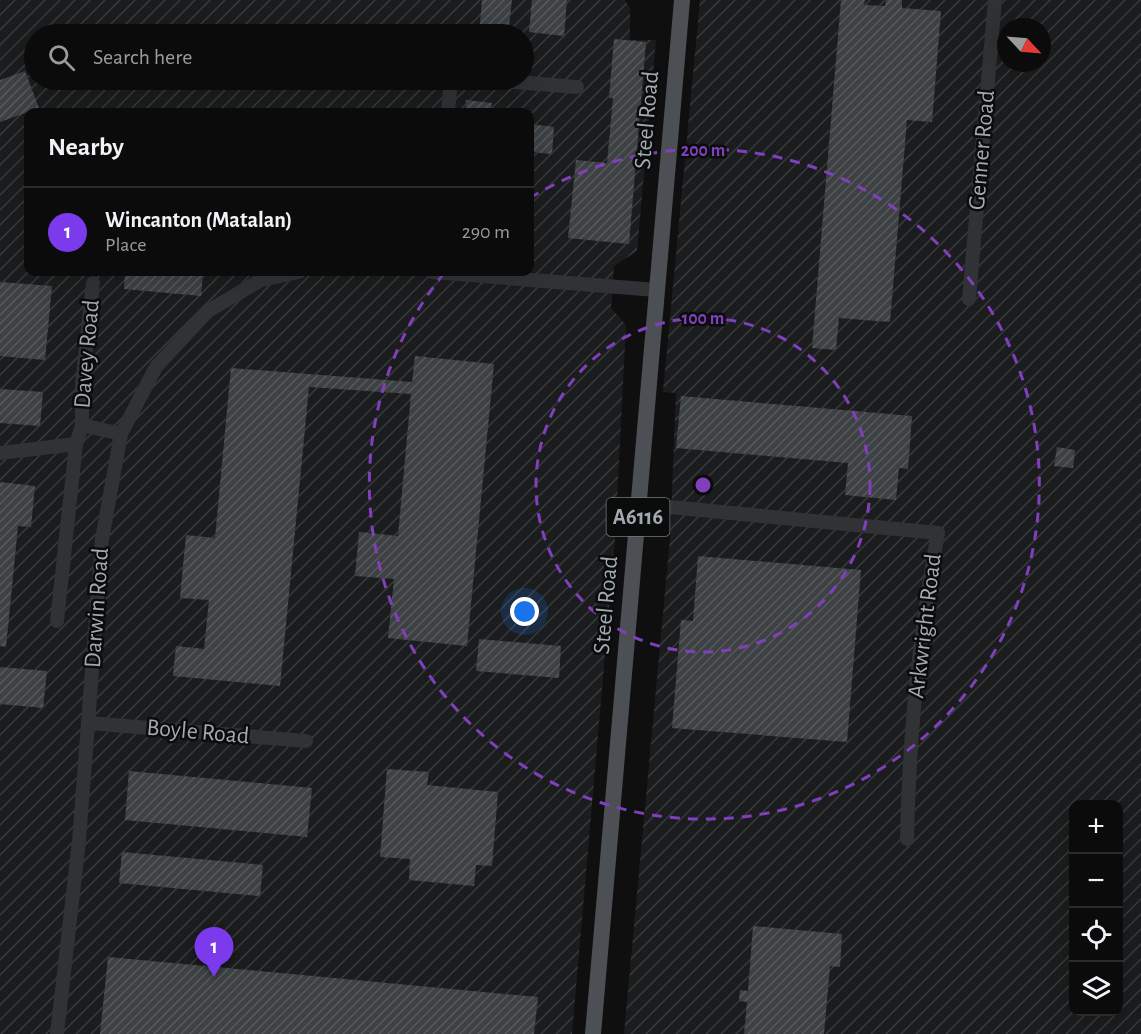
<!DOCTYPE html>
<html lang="en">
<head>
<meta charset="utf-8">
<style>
  :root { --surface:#0b0b0c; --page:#141415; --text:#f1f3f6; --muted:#9a9b9d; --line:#2b2b2d; --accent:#7c3aed }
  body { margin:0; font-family:"Alegreya Sans",sans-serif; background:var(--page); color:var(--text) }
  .controls { position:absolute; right:18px; bottom:18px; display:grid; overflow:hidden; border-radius:12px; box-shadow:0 6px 24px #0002 }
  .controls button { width:54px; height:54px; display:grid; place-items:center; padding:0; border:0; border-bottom:2px solid var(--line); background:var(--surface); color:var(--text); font:30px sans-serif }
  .compass { position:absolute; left:997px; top:18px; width:54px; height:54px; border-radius:50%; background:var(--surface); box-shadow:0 6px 24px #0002; rotate:116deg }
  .you { position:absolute; left:525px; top:612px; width:21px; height:21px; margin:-15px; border:4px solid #fff; border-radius:50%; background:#1a73e8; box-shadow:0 0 0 9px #1a73e833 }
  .badge { display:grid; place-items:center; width:39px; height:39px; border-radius:50%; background:var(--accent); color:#fff; font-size:20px; font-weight:700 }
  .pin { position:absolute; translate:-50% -50px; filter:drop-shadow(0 2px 3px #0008) }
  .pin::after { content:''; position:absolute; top:32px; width:21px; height:18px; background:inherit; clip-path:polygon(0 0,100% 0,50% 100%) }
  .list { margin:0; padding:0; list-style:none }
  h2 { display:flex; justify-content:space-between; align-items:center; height:78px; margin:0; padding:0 24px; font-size:26px }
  h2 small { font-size:20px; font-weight:400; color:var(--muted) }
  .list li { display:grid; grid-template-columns:39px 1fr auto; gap:18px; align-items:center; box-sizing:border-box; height:90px; padding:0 24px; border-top:2px solid var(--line) }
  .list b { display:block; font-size:22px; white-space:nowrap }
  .list p { margin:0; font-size:20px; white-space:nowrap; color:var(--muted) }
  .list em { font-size:20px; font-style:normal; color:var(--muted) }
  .icon { flex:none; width:33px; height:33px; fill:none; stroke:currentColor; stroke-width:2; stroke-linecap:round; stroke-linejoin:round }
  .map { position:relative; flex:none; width:1141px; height:1034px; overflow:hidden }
  .search { position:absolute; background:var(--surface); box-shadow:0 6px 24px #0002; left:24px; top:24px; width:510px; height:66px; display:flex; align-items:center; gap:15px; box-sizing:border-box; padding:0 21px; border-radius:33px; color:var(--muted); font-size:22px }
  .panel { position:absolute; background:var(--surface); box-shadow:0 6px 24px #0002; left:24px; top:108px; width:510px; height:168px; border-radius:12px }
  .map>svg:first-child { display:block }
  .industrial { fill:url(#industrial-furrows); fill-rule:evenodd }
  .building { fill:url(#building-hatch) }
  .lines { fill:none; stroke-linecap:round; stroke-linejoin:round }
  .minor { stroke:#303235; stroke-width:14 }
  .major { stroke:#4c5054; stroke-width:16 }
  .ring { fill:none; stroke:#813fbd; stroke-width:3; stroke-dasharray:10 8 }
  .labels { text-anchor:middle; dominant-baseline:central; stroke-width:5; stroke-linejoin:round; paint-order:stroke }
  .shield { fill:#0a0b0b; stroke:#747a7f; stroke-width:1.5 }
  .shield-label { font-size:22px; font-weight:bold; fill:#a1aab1 }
  .street-label { font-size:24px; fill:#a1aab1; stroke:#0a0b0b }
  .centre { fill:#813fbd; stroke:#0a0b0b; stroke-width:3 }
  .ring-label { font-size:18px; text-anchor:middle; font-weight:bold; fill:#813fbd; stroke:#0a0b0b; stroke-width:5; stroke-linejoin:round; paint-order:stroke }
</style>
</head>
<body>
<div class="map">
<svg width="1141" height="1034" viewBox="0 0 1141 1034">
  <defs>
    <pattern id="industrial-furrows" width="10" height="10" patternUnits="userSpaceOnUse" patternTransform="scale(1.5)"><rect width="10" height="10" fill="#1b1c1d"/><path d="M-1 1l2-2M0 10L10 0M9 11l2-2" fill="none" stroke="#393a3b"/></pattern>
    <pattern id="building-hatch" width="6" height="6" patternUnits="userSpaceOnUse" patternTransform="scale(1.5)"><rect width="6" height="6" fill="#3e4143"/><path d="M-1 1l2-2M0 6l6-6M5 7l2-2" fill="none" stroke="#575a5c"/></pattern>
  </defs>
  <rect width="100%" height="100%" fill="#0f0f10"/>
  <!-- industrial -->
  <path class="industrial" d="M0,0H625L630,8V40H656L637,251L614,266L611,308L626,325L615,539L572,1034H0ZM34,34H524V80H34ZM28,112H530V272H28Z
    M700,0H1141V1034H624L670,538L676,393L663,392ZM1006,27H1042V63H1006ZM1074,804H1118V1012H1074Z"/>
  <!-- building -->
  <path class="building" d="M482,0H512L508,34H479Z
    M532,0H567L564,36L529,32Z
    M841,0H865L864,5L885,6L886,0H902V8L941,11L932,122L907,120L890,322L839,318L836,350L812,348Z
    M614,39L646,42L629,244L568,238L576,160L607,163L613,98H609Z
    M25,71L39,108L0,122V80Z
    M466,100L492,103L491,112H465Z
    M530,124L554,127L552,154L530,152Z
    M125,272H203L201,296L124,289Z
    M0,282L52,286L45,360L0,356Z
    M415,356L494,364L467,646L388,638L394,579L355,576L359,532L398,536L411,394L309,387L280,686L173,676L176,646L204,649L209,600L180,598L186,535L215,538L231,368L412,382Z
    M0,389L43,392L40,426L0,423Z
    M681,396L912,416L908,469L899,468L896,500L845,495L848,463L676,448Z
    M1057,447L1075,450L1073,468L1054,466Z
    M0,482L35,486L31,527L18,526L6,647L0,646Z
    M698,556L861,570L847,742L672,728L681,620L693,621Z
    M479,639L561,646L559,678L476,671Z
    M0,667L47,671L43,708L0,704Z
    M387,769L429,772L427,785L498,792L492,866L476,865L474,886L409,880L410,859L380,857Z
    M129,771L312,788L307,837L125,820Z
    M122,852L263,865L260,896L119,883Z
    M753,926L842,934L840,967L830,966L824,1034H744L747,1002L739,1001L740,990L748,991Z
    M108,957L538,997L534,1034H100Z"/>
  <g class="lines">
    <!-- minor -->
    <path class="minor" d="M491,80L577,87
      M448,112L451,80
      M432,272L656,290
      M93,283L82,385V425L121,434
      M969,299L995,0
      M0,453L76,444
      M639,504L938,533C919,634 909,737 907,839
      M57,621L76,444L82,425
      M89,723L306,741
      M57,1034L79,841L102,539L121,434L156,367L208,311L261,280L299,272"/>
    <!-- major -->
    <path class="major" d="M593,1034L682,0"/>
  </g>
  <!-- distance rings -->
  <g class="ring">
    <circle cx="703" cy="485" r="167"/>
    <path d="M530 198A335 335 0 1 1 445 272"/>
  </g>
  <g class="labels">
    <!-- shield labels -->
    <rect class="shield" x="606.5" y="498" width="63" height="38" rx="4.5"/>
    <g class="shield-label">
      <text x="638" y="517">A6116</text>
    </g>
    <!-- street labels -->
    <g class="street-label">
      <text transform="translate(647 120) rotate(-85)">Steel Road</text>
      <text transform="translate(982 150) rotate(-85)">Genner Road</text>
      <text transform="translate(87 354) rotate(-85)">Davey Road</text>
      <text transform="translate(606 605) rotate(-85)">Steel Road</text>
      <text transform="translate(97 608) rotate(-86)">Darwin Road</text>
      <text transform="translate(925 626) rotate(-83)">Arkwright Road</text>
      <text transform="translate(198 732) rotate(5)">Boyle Road</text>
    </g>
  </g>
  <circle cx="703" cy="485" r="9" class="centre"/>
  <g class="ring-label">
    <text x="703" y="156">200 m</text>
    <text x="703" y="324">100 m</text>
  </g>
</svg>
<div class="controls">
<button>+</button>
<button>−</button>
<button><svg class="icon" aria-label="locate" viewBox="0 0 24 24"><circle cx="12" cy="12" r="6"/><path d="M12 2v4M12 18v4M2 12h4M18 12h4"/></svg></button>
<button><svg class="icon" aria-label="layers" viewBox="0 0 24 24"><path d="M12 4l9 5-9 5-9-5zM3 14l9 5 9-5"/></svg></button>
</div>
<svg class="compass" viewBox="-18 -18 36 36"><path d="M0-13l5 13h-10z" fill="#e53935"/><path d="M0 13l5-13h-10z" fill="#9a9b9d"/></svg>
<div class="you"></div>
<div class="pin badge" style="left:214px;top:977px">1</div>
<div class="search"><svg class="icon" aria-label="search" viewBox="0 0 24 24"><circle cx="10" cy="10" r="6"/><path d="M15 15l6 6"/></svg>Search here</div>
<section class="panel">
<h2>Nearby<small></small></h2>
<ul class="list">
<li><span class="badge">1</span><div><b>Wincanton (Matalan)</b><p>Place</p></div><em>290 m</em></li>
</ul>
</section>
</div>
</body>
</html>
